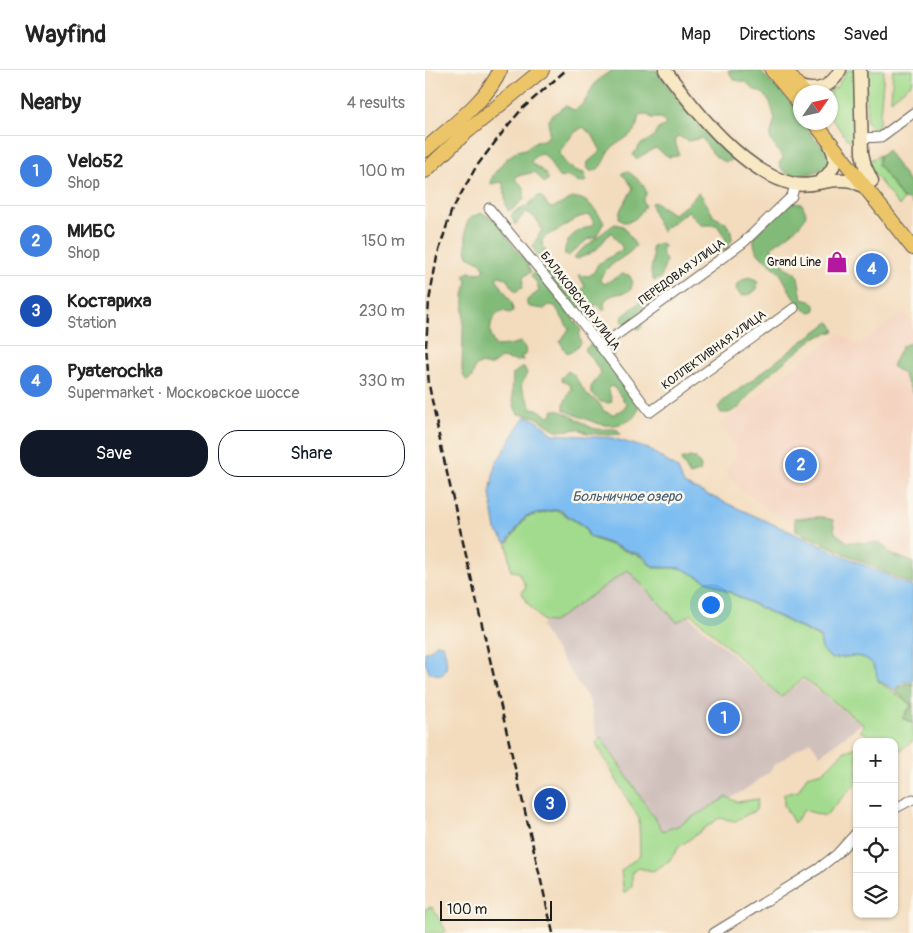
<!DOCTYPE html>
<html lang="en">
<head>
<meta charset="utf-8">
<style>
  :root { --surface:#fff; --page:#f2f2f2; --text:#222; --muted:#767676; --line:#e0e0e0; --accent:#111827 }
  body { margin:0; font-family:Pangolin,sans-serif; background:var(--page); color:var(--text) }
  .controls { position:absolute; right:15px; bottom:15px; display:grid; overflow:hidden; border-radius:10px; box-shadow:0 1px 4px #0004 }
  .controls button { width:45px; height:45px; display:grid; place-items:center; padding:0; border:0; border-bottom:1px solid var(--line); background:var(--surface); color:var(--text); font:25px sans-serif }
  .compass { position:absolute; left:368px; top:15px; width:45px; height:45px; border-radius:50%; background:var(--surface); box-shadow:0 1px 4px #0004; rotate:56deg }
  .scale { position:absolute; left:15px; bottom:12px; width:112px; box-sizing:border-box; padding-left:5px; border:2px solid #1c1c1c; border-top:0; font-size:14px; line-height:18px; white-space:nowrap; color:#1c1c1c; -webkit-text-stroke:4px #fbf7ec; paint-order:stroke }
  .you { position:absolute; left:285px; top:534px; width:18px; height:18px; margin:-12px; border:4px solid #fff; border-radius:50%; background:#1a73e8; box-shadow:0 0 0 8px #1a73e833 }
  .badge { display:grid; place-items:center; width:32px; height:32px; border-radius:50%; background:var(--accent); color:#fff; font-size:16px; font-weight:700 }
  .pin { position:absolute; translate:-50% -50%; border:2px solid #fff; box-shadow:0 1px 5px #0006 }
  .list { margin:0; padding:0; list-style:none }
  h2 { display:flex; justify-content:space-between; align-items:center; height:65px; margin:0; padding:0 20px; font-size:21px }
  h2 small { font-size:16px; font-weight:400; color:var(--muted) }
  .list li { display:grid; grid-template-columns:32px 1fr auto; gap:15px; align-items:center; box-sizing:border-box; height:70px; padding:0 20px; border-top:1px solid var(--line) }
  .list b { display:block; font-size:19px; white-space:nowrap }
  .list p { margin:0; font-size:16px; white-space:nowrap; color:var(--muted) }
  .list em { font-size:16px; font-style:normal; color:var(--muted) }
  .actions { display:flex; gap:10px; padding:15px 20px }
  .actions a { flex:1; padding:11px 0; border:1px solid var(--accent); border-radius:20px; text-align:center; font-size:18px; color:var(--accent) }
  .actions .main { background:var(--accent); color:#fff }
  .icon { flex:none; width:28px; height:28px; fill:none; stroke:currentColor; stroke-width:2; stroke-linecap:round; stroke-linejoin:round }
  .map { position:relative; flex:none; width:488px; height:863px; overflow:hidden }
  header { display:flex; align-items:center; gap:30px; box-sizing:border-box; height:70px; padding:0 25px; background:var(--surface); border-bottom:1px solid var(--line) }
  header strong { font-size:24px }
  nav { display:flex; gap:28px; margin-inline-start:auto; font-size:18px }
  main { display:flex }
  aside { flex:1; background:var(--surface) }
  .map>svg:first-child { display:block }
  .built { fill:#f4d3c0 }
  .industrial { fill:#d0c0bc }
  .green { fill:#a3db8e; stroke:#607c55 }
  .forest { fill:#82bb79; stroke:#4f6c4a }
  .water { fill:#7dbdf1; stroke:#4c6c86 }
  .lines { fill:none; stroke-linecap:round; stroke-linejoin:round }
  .street-casing { stroke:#675f54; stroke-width:11 }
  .secondary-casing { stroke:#675f54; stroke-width:15 }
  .primary-casing { stroke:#675f54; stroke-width:16 }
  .street { stroke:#fff; stroke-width:9 }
  .secondary { stroke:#f8e8c3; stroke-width:12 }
  .primary { stroke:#edc569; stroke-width:14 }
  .rail { stroke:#1c1c1c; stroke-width:2.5; stroke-dasharray:8 4; stroke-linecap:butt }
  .labels { text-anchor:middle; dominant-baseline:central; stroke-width:5; stroke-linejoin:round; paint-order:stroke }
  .poi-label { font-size:12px; fill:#1c1c1c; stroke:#fbf7ec; text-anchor:end }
  .street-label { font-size:12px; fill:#1c1c1c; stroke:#fbf7ec }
  .water-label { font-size:14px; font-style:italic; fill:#435c71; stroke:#fbf7ec }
</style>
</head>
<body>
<header>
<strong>Wayfind</strong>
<nav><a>Map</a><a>Directions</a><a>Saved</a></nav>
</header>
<main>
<aside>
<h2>Nearby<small>4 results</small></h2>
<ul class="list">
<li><span class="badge" style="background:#3f7fe0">1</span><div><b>Velo52</b><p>Shop</p></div><em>100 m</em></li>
<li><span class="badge" style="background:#3f7fe0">2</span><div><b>МИБС</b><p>Shop</p></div><em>150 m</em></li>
<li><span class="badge" style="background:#1a4fb4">3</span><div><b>Костариха</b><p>Station</p></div><em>230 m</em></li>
<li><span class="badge" style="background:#3f7fe0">4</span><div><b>Pyaterochka</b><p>Supermarket · Московское шоссе</p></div><em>330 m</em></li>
</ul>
<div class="actions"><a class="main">Save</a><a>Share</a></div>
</aside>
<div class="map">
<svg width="488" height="863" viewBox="0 0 488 863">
  <rect width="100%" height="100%" fill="#fbf7ec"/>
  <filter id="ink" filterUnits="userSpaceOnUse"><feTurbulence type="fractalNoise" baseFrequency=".02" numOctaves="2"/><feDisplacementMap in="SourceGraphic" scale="10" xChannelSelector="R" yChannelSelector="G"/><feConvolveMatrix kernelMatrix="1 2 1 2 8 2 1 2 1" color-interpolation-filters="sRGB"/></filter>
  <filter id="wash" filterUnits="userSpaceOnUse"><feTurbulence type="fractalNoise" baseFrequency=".0096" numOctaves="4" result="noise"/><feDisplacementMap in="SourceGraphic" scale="20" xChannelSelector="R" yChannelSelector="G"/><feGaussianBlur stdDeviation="1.12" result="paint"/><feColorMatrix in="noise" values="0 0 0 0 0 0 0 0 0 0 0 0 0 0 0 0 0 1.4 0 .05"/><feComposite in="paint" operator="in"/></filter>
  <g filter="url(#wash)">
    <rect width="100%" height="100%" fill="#f3dcbd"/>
    <!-- built -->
    <path class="built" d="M479,242L488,254V509L349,444L312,416L301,401L313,381L295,354L414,263L434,275Z"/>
    <!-- industrial -->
    <path class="industrial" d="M203,492L356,628L378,610L436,654L395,685L385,671L349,695L344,702L321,719L239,769L172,666L165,632L115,556Z"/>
    <!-- green -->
    <path class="green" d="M422,0H431V65L430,69L426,70L422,69L406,47V22H402L412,17Z
      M440,0H459L454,56L448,59L442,54Z
      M468,0H488V12L466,30Z
      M455,85L453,94L478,130L474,136L444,97V91Z
      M132,440L159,457L164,467L217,487L228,498H256L395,568L397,579L406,589C421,587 443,581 451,599C452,602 452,607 453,611L486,635L477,648L488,654V671L469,685V672H446L452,669L435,661L439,655L378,608L356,627L267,544L252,552L203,500L128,552L118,551L104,535L97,523L101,516L93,502L86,501L82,474L101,447Z
      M176,667L238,761L252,756L302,727L312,732L333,729L331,740L310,751L294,748L254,777L244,791L228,801L213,798L207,802V816L199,823L196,801L215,785L214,749L171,674Z
      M432,677V712L400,746L379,740L369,753L359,735V724L373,721L382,706L398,702L418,682Z
      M7,837L21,861L17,863H0V839Z"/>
    <!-- forest -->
    <path class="forest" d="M188,0H232C247,22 264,42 280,62C289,72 301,79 309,89C295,99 284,78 277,68L263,71L253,66L250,71L254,84L253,86L244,87L230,78L211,89L208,85L215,75L228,67L233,59L241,55L237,48H226L225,46L216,44C211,49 214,52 211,58C205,68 193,71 186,79C178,87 178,102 165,101L162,97L163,92L176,81L168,66L158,57L149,63L134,82C139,94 146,100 159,103L162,111L154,113L143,106L135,108C127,100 127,90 117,83C112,84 109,87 106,92C112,99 123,101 123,111L119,113L110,102L92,106L90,109L99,117V129L88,139L83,141C78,131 82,121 77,112L66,114V113L68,105L80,90L92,81L100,79L111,71L119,70L123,67L124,63V50L127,45L141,36L149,40C162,36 164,18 174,9C178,6 183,3 188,0Z
      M303,0H335C345,15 375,34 376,52L379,53L389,69L403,80L406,85C405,88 404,93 401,95C390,106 358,112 354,93L358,88L346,71L345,66L350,49L345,32L339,24L328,19L321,12L309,10Z
      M462,80L488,118V135L484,130L478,129L453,94L456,85Z
      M202,101C209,106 222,115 221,124C220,127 218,130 218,132L220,135C216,145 208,153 198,152L194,148C194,137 203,129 208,118L201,108L196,104Z
      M273,123L277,126L289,147L300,152L306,161L307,170C302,177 297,184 288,184V181L301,169L292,155H276L263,141L237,161C233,156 227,140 226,133L230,132L248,144L259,137Z
      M113,126L117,127L123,136L127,138C134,136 139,132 145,129C160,123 172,142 179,152L171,167L163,169L143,186L140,185C138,166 155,160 168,155L169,152L164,145C151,146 145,153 135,159C128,163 122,164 117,170L118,177L126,188L123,191C113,190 110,184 108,175L117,160C114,152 109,145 101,142L90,155L86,146L88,143L102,136Z
      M366,132L377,134C377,134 380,141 381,142C382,154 355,171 346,177L361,198L369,202L373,207L377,229L385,231L390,235V241L385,242C371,239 362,213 354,202C347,194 336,190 331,180C329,176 328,170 330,165Z
      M57,143L72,151L89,177L98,187L106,202L99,206L97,218L90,222L81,208L74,206L71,208L87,233L88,241L85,243L78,241C64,246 62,265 71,276L84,275L96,272L100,278L101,285L96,286L98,290L92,291L76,288L65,296L55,294L50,297L47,307L42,311L38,305L37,300L39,226L42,211L39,205L44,202L56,203L60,199L55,192L43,186C41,180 41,177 41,171C41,155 38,149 57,143Z
      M190,154L198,156L211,176C201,188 179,195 175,210L179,214L197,204L204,205L208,212L206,219C197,227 188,220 179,232L180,239L178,241L172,234L166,238L171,248L167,255C173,260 178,257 184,261L186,266L179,271L171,266L138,235L156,260L154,266L156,273L145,283L141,282L135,272L144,259L130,236L124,235L119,239L105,237L102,235V230L114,221L112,213L106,206C110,199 119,197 126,198L140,222L148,226L160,217L154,205L164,206L169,202L173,194L197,180V177L186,162L173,178L164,184L152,189L149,187C152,183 187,155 190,154Z
      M236,173L238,174L239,177L236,180L241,191L236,208L229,211C224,203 227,197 228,189C228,184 226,182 227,176Z
      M326,207L333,211L332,219L326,224L316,226L311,219L312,214L320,208Z
      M225,224L231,227L233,231C225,234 217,237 213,245L217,251V257L215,259L209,258L206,252L200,255L197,251L198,246Z
      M404,252L406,253L410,261L389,268L343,305L329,318L315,337L304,343H296L293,337L298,331C334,306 368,277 404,252Z
      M488,272V324L478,304L467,296L477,276Z
      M165,275L179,279L187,276L192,280L186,290C187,299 191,309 198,315C202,319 208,322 211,328C221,348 196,357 180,355C171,354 149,344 139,340V333L146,319L145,315L137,311L136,308L143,301L149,305L162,325L173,332L179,341L188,345L199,338L202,335L188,316L183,318L187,331L184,333L176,332L166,323V317L176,303L168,290L159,280Z
      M97,297H99L102,303L96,317L107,338L112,339L123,346L126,345L128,340C137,339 156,352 165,357C175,362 184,357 193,360L195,364L182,365L162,363L153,359L134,361L127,358L111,347L93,344C86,334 87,317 88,304Z
      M265,387L270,388L276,396L275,402L265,405L256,390Z
      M397,447L408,450L410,463L423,472L456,473L466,484L488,492V515L371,461L369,448Z
      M488,613V653L479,648L487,635L470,621L479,614Z"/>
    <!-- water -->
    <path class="water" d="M102,347L111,350L128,364L187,368L224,379L253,399L259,414L488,517V611L478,612L469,620L453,610C448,581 431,585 407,589L397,579L395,567L256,498L228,497L218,486L164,466L160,457L133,439L101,446L81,473L71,460L65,424L70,395L99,348Z
      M11,574H17C21,584 25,597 17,605L5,603L0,593V582L7,579Z"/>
  </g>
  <g filter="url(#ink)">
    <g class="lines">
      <!-- street casing -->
      <g class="street-casing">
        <path id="street" d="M436,68L456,67L488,43
          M64,138L143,234L225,342L369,238
          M175,277L319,172L367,126L370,114
          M469,739L488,729
          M289,863L393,799L412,784L432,762"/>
      </g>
      <!-- secondary casing -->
      <g class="secondary-casing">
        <path id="secondary" d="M240,0C269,39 319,104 369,114C388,118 407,106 426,111C431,112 435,115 440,117
          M435,0L437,83L440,96L447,111
          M373,16C390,23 406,18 415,0
          M394,112C409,101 414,92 405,75"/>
      </g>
      <!-- primary casing -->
      <g class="primary-casing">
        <path id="primary" d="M347,0L376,35
          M360,0L378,22
          M389,52L488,178
          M0,80C24,58 63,30 75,0
          M0,101L39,64L117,0"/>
      </g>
      <!-- street -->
      <use href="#street" class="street"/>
      <!-- secondary -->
      <use href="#secondary" class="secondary"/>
      <!-- primary -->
      <use href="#primary" class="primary"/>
      <!-- rail -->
      <path class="rail" d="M128,863L17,381L4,315L1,276L4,231L12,187L26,142L51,97L84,54L98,38L141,0"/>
    </g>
  </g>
  <!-- icons -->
  <defs>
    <g id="shop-bare" transform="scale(1.725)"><path d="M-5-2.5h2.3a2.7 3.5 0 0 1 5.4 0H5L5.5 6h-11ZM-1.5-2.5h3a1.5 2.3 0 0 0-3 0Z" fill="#b5179e" stroke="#fbf7ec" stroke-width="2.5" paint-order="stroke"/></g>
  </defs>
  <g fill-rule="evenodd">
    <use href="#shop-bare" x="412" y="192"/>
  </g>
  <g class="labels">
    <!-- poi labels -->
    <g class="poi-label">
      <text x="396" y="192">Grand Line</text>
    </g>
    <!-- street labels -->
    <g class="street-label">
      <text transform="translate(257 202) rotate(-36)">ПЕРЕДОВАЯ УЛИЦА</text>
      <text transform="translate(155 231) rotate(52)">БАЛАКОВСКАЯ УЛИЦА</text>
      <text transform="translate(289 280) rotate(-36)">КОЛЛЕКТИВНАЯ УЛИЦА</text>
    </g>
    <!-- water labels -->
    <g class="water-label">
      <text x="202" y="426">Больничное озеро</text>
    </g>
  </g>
</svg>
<div class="controls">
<button>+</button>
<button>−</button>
<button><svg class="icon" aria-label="locate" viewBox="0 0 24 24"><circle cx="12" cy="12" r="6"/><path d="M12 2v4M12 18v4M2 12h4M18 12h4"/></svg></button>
<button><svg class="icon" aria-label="layers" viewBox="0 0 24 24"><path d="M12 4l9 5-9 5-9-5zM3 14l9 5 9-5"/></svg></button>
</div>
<svg class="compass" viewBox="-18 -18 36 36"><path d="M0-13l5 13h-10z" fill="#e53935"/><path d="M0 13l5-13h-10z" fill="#767676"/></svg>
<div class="scale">100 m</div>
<div class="you"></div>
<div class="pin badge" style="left:299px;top:648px;background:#3f7fe0">1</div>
<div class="pin badge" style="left:376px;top:395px;background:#3f7fe0">2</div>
<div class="pin badge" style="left:125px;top:734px;background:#1a4fb4">3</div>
<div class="pin badge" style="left:447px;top:199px;background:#3f7fe0">4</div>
</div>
</main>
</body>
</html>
